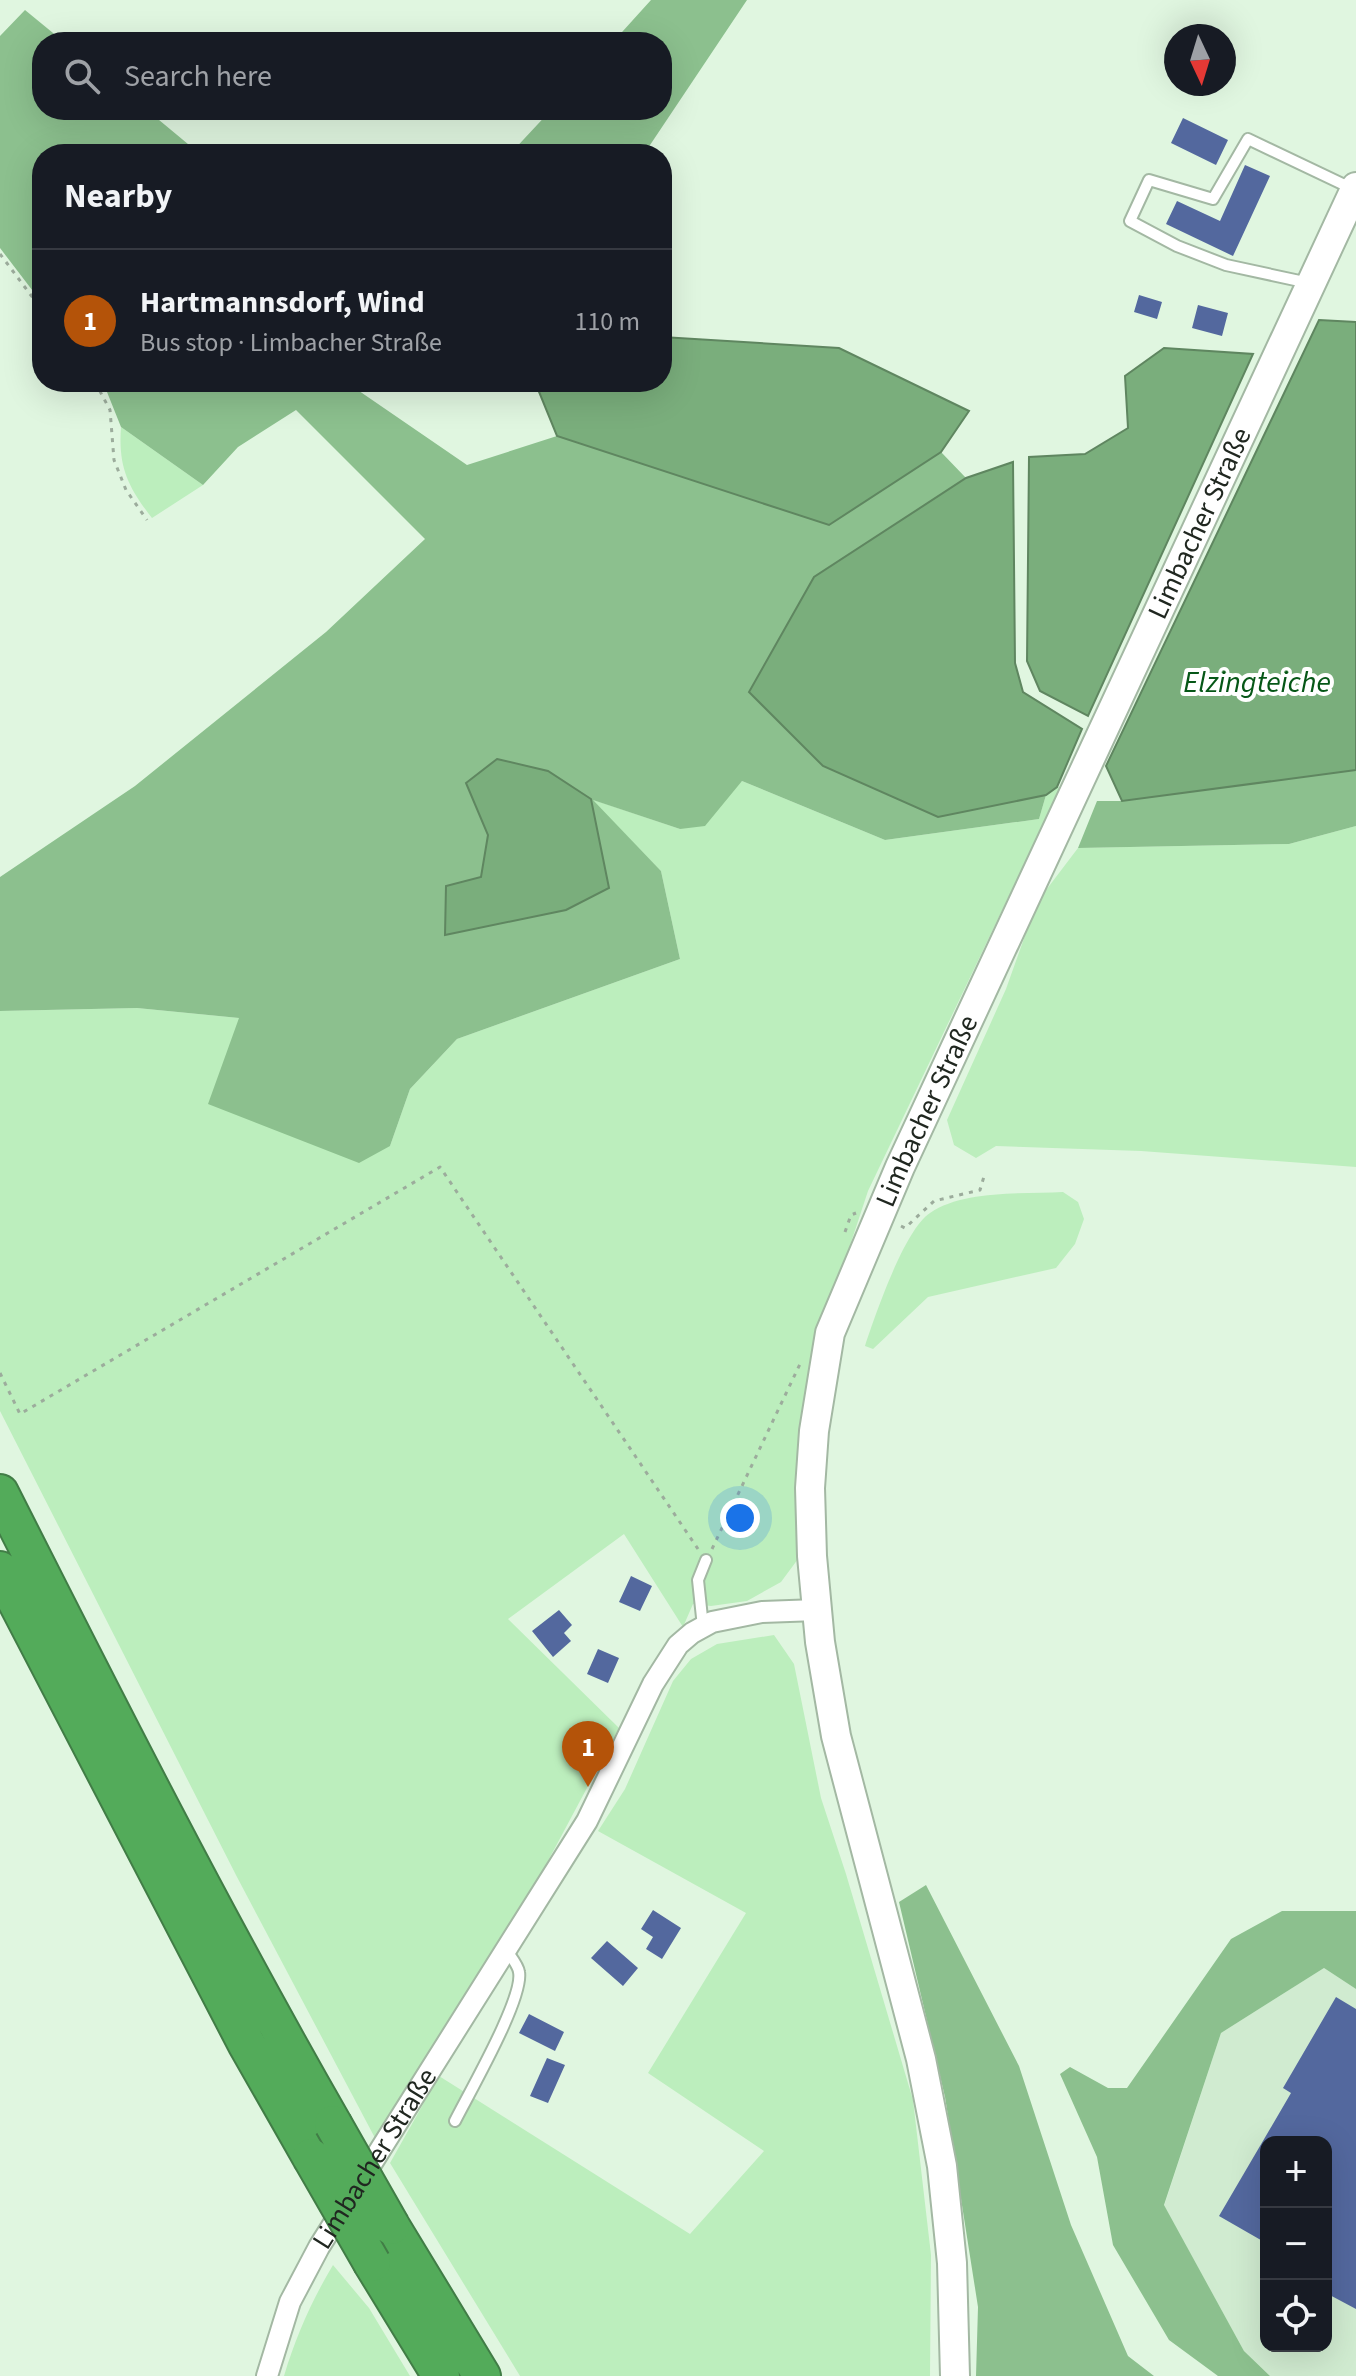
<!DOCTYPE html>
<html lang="en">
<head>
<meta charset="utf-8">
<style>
  :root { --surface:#171b24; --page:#20242c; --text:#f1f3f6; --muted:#9ea1a6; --line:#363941; --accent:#b45309 }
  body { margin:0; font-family:"Source Sans 3",sans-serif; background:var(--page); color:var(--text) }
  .controls { position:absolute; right:24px; bottom:24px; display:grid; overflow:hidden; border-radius:16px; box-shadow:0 8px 32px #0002 }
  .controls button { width:72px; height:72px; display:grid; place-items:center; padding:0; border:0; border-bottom:2px solid var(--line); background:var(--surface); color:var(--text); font:40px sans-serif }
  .compass { position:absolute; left:1164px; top:24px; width:72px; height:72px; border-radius:50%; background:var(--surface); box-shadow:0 8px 32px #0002; rotate:176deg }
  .you { position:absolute; left:740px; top:1518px; width:28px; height:28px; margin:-20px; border:6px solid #fff; border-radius:50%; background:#1a73e8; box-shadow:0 0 0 12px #1a73e833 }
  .badge { display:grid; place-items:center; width:52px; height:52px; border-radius:50%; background:var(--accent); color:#fff; font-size:26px; font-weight:700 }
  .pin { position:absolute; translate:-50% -66px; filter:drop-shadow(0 2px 4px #0008) }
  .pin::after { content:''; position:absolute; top:42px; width:28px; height:24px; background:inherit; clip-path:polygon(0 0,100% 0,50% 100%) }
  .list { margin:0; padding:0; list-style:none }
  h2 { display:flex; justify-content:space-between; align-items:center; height:104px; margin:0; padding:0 32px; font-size:34px }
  h2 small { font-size:26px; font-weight:400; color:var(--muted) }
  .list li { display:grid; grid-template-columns:52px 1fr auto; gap:24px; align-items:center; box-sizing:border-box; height:144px; padding:0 32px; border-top:2px solid var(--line) }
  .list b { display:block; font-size:30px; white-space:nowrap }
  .list p { margin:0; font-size:26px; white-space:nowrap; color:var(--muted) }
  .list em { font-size:26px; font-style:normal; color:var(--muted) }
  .icon { flex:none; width:44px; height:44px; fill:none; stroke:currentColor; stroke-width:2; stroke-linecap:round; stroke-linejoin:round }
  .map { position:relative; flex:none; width:1356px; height:2376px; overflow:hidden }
  .search { position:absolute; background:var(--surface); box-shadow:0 8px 32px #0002; left:32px; top:32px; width:640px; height:88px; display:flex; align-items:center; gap:20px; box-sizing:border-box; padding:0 28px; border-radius:32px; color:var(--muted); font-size:30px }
  .panel { position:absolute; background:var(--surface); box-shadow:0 8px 32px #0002; left:32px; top:144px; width:640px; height:248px; border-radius:32px }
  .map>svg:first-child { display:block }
  .built { fill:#d0ebd0; fill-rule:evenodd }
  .green { fill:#bceebd }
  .forest { fill:#8cc08e; fill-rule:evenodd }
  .water { fill:#7aae7c; stroke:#5f8660; stroke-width:2 }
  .building { fill:#53689e }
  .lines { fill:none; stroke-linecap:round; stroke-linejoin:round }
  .lane-casing { stroke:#a3b8a3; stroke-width:14 }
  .street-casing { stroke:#a3b8a3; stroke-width:24 }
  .secondary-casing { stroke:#a3b8a3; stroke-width:32 }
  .highway-casing { stroke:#417d46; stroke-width:40 }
  .path { stroke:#9cac9c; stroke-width:3; stroke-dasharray:4 6; stroke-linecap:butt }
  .lane { stroke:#fff; stroke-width:10 }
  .street { stroke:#fff; stroke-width:20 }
  .secondary { stroke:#fff; stroke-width:28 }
  .highway { stroke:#53ab5a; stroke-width:36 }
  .highway-bridge-casing { stroke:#417d46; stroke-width:40; stroke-linecap:butt }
  .highway-bridge { stroke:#53ab5a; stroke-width:36 }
  .labels { text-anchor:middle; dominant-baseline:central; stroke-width:8; stroke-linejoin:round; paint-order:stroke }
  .street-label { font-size:28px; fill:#202720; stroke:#fff }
  .water-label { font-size:30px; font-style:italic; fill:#065717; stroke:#fff }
</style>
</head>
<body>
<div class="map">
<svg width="1356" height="2376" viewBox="0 0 1356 2376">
  <rect width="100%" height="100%" fill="#e0f6e0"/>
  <!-- built -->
  <path class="built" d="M1324,1968L1356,1989V2376H1270L1244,2351L1164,2206L1221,2033ZM1266,2142H1326V2346H1266Z"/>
  <!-- green -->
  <path class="green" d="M121,427L203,485L152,518C128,487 118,467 121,427Z
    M742,781L885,840L1039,819L1046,795L1057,787H1061L868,1191L821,1333L800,1420L797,1497L798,1559L781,1582L747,1601L711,1606L693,1604L683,1627L624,1534L508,1619L619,1728L541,1874L375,2138L237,1877L0,1411V1011L137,1008L239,1018L390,1146L410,1089L457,1039L680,959L661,871L591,799L680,829Z
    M1356,826V1167L1141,1151L996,1146L976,1158L954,1145L947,1120L1006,989L1037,902L1078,848L1289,844Z
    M1063,1192L1078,1202L1084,1219L1075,1244L1056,1268L928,1297L873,1349L865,1346C875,1316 904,1230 930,1213C963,1190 1023,1194 1063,1192Z
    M774,1635L794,1664L821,1798L846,1874L913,2100L931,2255L930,2376H520L390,2163L439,2076L690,2234L764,2151L648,2073L746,1913L598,1831L625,1789L673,1681L691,1659L717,1644Z
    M333,2265L369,2308L410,2376H284C296,2336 312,2300 333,2265Z"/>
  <!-- forest -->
  <path class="forest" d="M651,0H747L644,154H510L551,110H662V42H613Z
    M25,10L64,42H42V110H147L200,154H42V303L0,248V36Z
    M103,382H346L467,465L557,436L828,524L941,452L966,478L814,577L938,817L1046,795L1039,819L885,840L742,781L705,826L680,829L593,800L661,871L680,959L457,1039L410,1089L390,1146L359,1163L208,1104L239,1018L137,1008L0,1011V877L135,786L326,632L425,539L296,410L238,447L203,485L121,427ZM466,783L566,910L446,886L481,878L488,835Z
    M1356,770V826L1289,844L1078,848L1097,801H1122Z
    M926,1885L1019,2066L1071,2225L1128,2356L1154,2376H976L978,2307L945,2097L899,1902Z
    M1282,1911H1356V1989L1324,1968L1221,2033L1164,2205L1244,2351L1270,2376H1218L1169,2340L1113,2245L1097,2157L1060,2074L1070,2067L1108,2088H1127L1231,1939Z"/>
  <!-- water -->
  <path class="water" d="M1319,320L1356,322V770L1122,801L1106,766Z
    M662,337L839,348L969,411L941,452L829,525L557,436L535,382H662Z
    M1164,348L1253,354L1088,716L1040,691L1027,661L1029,457L1085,454L1128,428L1125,376Z
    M1013,462L1015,663L1023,692L1082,729L1057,787L1046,795L938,817L823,766L749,692L814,577L966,478Z
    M497,759L548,771L591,799L609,888L566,910L445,935L446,886L481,877L488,835L466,783Z"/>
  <!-- building -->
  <path class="building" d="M1183,118L1228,140L1216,165L1171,143Z
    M1245,165L1270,176L1233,256L1166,224L1177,201L1220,221Z
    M1139,295L1162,302L1157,319L1134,312Z
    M1198,305L1228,313L1222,336L1192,328Z
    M631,1576L652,1586L640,1611L619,1602Z
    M559,1610L572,1625L564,1633L571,1641L553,1657L532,1631Z
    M598,1649L619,1658L608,1683L587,1674Z
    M653,1910L681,1928L662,1959L646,1949L653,1937L641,1929Z
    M607,1941L638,1968L623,1986L591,1958Z
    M1336,1997L1356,2009V2309L1326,2293V2142H1266V2243L1219,2216L1291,2093L1283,2088Z
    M529,2014L564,2032L555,2051L519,2033Z
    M547,2058L565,2065L548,2103L530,2096Z"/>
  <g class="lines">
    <!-- lane casing -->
    <g class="lane-casing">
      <path id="lane" d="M1309,283L1226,265L1177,246L1130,221L1149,180L1213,199L1248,139L1353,189
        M703,1627L698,1580L706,1560
        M455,2121C469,2093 524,1998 519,1972C518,1965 511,1957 507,1951"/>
    </g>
    <!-- street casing -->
    <g class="street-casing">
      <g id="street">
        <path id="s1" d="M267,2376L290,2302L319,2247L587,1821L653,1684L678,1645L692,1633L712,1622L762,1612L817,1610"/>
      </g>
    </g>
    <!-- secondary casing -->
    <g class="secondary-casing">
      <g id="secondary">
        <path id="s2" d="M955,2376L952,2263L942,2166L921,2059L836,1736L820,1642L812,1556L810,1488L814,1431L830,1333L900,1167L1356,187"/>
      </g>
    </g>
    <!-- highway casing -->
    <g class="highway-casing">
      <path id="highway" d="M0,1493C107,1705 215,1918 333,2124
        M0,1570L246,2043L311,2157
        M391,2226L482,2376
        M372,2263L441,2376"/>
    </g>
    <!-- path -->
    <path class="path" d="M0,254L42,310
      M95,382L110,410L114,460L126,490L147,520
      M901,1226L905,1228L934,1201L980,1190L985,1173
      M845,1232L851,1215L856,1213
      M0,1373L20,1414L440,1167L698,1549
      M712,1549L800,1364"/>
    <!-- lane -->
    <use href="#lane" class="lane"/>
    <!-- street -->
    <use href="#street" class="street"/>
    <!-- secondary -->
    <use href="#secondary" class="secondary"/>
    <!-- highway -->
    <use href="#highway" class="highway"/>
    <!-- highway-bridge casing -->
    <g class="highway-bridge-casing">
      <path id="highway-bridge" d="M333,2124L391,2226
        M311,2157L372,2263"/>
    </g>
    <!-- highway-bridge -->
    <use href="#highway-bridge" class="highway-bridge"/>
  </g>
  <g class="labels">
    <!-- street labels -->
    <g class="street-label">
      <text stroke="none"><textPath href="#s2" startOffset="1950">Limbacher Straße</textPath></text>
      <text stroke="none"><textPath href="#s2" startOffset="1302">Limbacher Straße</textPath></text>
      <text stroke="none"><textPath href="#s1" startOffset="244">Limbacher Straße</textPath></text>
    </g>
    <!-- water labels -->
    <g class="water-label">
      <text x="1257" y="682">Elzingteiche</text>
    </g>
  </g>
</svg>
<div class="controls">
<button>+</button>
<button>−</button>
<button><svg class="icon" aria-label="locate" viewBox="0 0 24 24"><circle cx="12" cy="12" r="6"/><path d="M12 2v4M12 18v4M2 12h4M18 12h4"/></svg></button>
</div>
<svg class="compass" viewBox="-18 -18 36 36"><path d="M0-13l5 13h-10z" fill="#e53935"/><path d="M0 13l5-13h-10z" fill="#9ea1a6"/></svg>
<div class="you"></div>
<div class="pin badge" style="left:588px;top:1787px">1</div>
<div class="search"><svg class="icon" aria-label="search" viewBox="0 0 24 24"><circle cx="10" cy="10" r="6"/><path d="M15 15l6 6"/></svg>Search here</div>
<section class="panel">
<h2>Nearby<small></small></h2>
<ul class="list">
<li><span class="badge">1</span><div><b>Hartmannsdorf, Wind</b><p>Bus stop · Limbacher Straße</p></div><em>110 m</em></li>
</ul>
</section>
</div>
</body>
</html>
